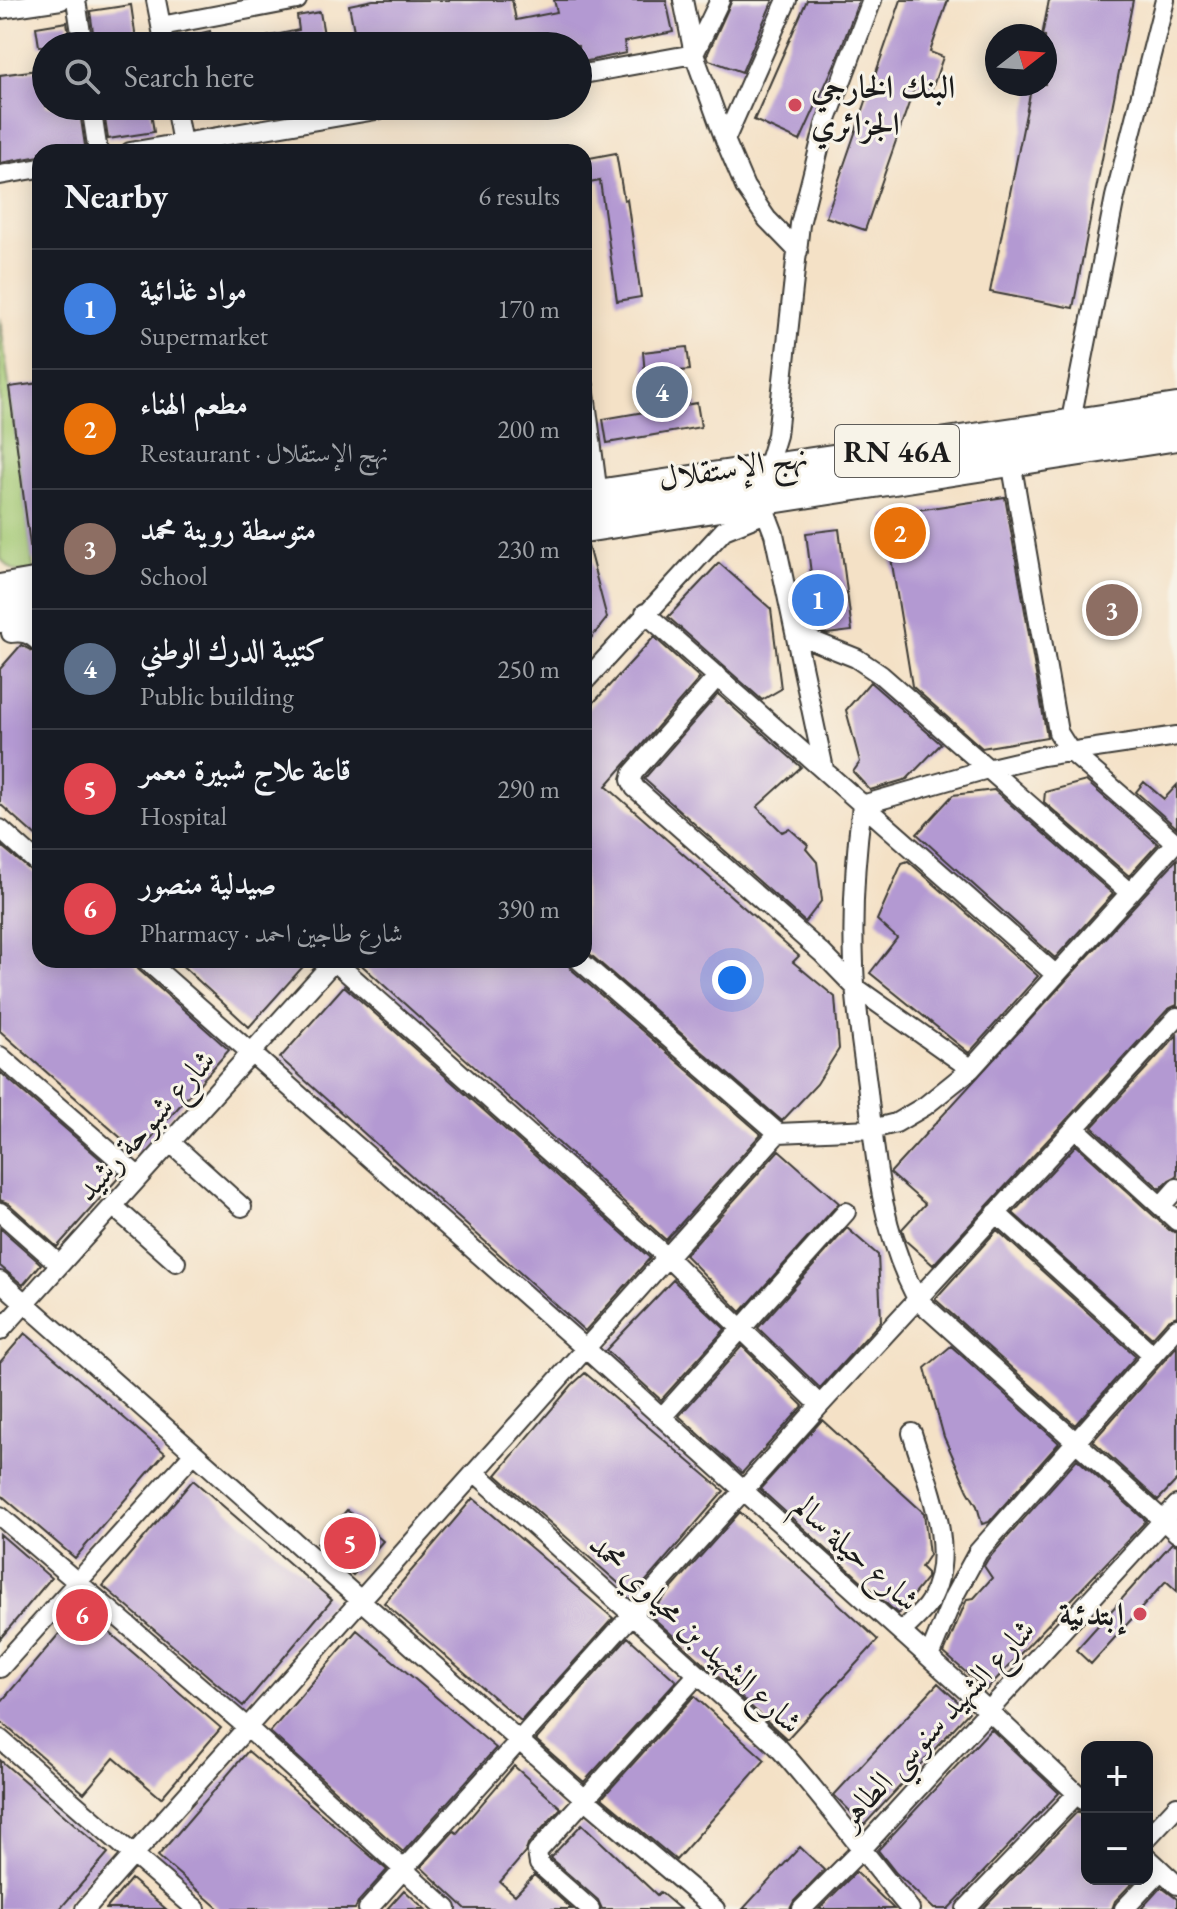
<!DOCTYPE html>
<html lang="en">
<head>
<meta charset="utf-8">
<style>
  :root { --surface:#171b24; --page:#242831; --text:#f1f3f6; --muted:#9ea1a6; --line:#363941; --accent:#db2777 }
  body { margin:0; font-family:"EB Garamond",Amiri,serif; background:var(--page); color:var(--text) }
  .controls { position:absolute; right:24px; bottom:24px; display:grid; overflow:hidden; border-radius:16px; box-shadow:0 4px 20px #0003 }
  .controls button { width:72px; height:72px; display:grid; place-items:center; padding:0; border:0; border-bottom:2px solid var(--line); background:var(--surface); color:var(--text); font:40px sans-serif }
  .compass { position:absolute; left:985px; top:24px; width:72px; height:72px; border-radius:50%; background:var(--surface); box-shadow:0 4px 20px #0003; rotate:73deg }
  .you { position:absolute; left:732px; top:980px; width:28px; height:28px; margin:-20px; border:6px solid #fff; border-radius:50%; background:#1a73e8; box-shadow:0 0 0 12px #1a73e833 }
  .badge { display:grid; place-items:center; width:52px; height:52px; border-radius:50%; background:var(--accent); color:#fff; font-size:26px; font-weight:700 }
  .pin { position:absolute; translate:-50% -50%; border:4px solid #fff; box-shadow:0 2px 8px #0006 }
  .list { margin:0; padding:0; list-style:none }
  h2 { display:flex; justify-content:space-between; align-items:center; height:104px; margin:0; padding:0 32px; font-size:34px }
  h2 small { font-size:26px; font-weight:400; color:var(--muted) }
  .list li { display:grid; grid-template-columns:52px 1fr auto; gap:24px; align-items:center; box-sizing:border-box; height:120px; padding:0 32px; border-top:2px solid var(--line) }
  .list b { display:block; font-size:30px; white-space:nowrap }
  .list p { margin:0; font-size:26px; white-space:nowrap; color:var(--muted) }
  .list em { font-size:26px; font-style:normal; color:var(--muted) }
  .icon { flex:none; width:44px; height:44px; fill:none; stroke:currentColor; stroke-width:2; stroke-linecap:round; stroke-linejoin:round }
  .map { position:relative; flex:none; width:1177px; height:1909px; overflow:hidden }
  .search { position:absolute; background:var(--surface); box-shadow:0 4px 20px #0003; left:32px; top:32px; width:560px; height:88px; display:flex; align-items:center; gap:20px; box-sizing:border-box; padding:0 28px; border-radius:44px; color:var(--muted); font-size:30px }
  .panel { position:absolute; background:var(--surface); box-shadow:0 4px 20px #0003; left:32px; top:144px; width:560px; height:824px; border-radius:24px }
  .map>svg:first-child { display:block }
  .green { fill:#a4c974; stroke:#607248; stroke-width:2 }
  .building { fill:#b399d2 }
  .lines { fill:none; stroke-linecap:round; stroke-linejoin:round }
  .minor-casing { stroke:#3c3a36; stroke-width:22 }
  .primary-casing { stroke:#3c3a36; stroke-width:34 }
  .minor { stroke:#fff; stroke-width:18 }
  .primary { stroke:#fff; stroke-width:30 }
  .poi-dot { fill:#d1495b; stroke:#f7f3e8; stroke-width:3 }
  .labels { text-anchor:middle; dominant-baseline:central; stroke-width:6; stroke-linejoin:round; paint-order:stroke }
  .shield { fill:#f7f3e8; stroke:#5e5c59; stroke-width:2 }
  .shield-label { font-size:30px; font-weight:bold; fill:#1c1c1c }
  .poi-label { font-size:32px; font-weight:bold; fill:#1c1c1c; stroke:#f7f3e8; text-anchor:start }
  .street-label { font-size:32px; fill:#1c1c1c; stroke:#f7f3e8 }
</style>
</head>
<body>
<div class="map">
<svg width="1177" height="1909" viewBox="0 0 1177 1909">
  <rect width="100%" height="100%" fill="#f7f3e8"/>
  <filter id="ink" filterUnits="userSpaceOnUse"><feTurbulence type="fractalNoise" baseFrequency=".0125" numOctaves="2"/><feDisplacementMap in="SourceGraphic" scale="16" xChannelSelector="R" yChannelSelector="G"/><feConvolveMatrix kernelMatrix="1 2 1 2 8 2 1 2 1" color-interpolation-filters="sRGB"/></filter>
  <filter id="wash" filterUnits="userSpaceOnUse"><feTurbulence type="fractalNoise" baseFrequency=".006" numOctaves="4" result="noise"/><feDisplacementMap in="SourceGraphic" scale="32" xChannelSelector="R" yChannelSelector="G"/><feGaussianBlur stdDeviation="1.8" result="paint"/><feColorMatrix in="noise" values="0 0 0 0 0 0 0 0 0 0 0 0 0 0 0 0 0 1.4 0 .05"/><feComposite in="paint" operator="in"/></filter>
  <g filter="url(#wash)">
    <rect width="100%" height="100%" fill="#f4e1c6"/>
    <!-- green -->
    <path class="green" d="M0,317L34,572C17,575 11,570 0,558Z"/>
    <g id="blocks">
      <!-- building -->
      <path class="building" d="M373,0H512L516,20L557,12L554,0H666L673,32L624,42L626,53L578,63V46H357L349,5Z
        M732,0H773L742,72L709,60L707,55Z
        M807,0H859L837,59L800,141L754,120Z
        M901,0H948L930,52L943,57L932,89L916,83L865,230L826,217Z
        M1049,0H1133L1073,308L990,292L1032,84H1045V36H1042Z
        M131,5L137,46H95L90,11Z
        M320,12L326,46H251V40L299,30L297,16Z
        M67,22L71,46H39L36,27Z
        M210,31L213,46H177L176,39Z
        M46,69V106H79L86,152H40V156L0,163V75Z
        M103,106H150L154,132L108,139Z
        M616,153L624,200L627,199L641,297L617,301L600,181L584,184V159Z
        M687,347L690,370L645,374L643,352Z
        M40,383V559L32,560L9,387Z
        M697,403L701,427L607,443L603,419Z
        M1005,497L1047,737L982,748L912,686L884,515Z
        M839,529L852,631L827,634L818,630L806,533Z
        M588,546L607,618L584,647V547Z
        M719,563L771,609L781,689L762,700L668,617Z
        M654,637L700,678L606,786L799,956L793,962L835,997L839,1049L817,1084L782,1121L584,949V713Z
        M21,645L40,655V840L0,804V669Z
        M870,682L941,744L907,779L870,790L853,772L860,762L846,710Z
        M718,694L801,767L757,807L782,832L790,829L808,845L806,849L817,862L822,900L805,922L644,779Z
        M1086,781L1158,844L1129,876L1044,802L1045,792Z
        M1144,782L1164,799L1177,785V828L1136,792Z
        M994,790L1113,894L1055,958L917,834L953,795Z
        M0,845L40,878V960H133L138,969L229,1050L138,1153L0,1031Z
        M1177,859V1005L1168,1009L933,1265L906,1241L902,1229L925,1204L890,1173Z
        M908,861L1038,976L969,1053L870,973L897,938L877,920L902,863Z
        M176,960H309L249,1027Z
        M356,960H565L571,969L761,1134L666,1240Z
        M344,986L650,1258L585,1331L280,1058Z
        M1177,1035V1176L1169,1180L1160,1189L1092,1127Z
        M0,1072L120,1176L57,1247L8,1203L0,1200Z
        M1076,1145L1169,1230L1177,1233V1316L1168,1320L1152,1338L1013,1213Z
        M779,1150L839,1203L741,1312L685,1255Z
        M0,1228L41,1264L23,1285L0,1266Z
        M847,1228L878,1255L881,1321L820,1388L758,1328Z
        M997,1230L1136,1356L1075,1425L935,1299Z
        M673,1280L725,1329L661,1400L606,1350Z
        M25,1333L165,1453L75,1558L0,1494V1362Z
        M742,1346L803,1406L742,1473L679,1416Z
        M951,1346L1059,1443L989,1522L982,1524L977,1506L968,1491L944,1437L925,1368Z
        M1177,1346V1480L1158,1500L1093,1441Z
        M585,1373L724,1491L633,1596L496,1475L572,1385Z
        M822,1420L924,1513L929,1555L921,1567L927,1573V1578L898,1614L760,1489Z
        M1077,1459L1146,1521L986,1690L944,1653L967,1599L974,1598L992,1578L984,1566L988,1559Z
        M193,1480L332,1600L243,1706L103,1586Z
        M473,1498L613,1618L521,1721L384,1603Z
        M347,1510L383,1541L353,1575L317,1544Z
        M740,1512L878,1640L787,1739L649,1614Z
        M0,1534L51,1578L0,1639Z
        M1172,1543L1177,1545V1591L1166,1581L1091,1664L1076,1650Z
        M81,1608L221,1728L161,1798L114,1758L84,1793L0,1721V1703Z
        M357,1630L496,1748L403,1852L270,1732Z
        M628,1637L676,1681L584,1782L536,1740Z
        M938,1683L969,1712L864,1825L834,1795Z
        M694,1696L765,1760L676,1860L602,1798Z
        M991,1729L1059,1793L948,1909H934L896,1873L878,1850Z
        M248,1751L387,1870L359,1901L355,1909H219L158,1856Z
        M0,1760L108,1853L60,1909H0Z
        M514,1766L561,1808L528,1844L525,1853L500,1882L515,1895L534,1875L572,1909H466L421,1867L454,1831L457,1833Z
        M1078,1811L1087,1817V1879H1136L1115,1901L1112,1909H983Z
        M582,1824L657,1895L660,1892L680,1909H602L598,1900L550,1858Z
        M800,1847L824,1870L794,1901L790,1909H743Z
        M856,1872L894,1909H819Z
        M131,1879L166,1909H106Z
        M1161,1887L1177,1899V1909H1141Z
        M404,1890L425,1909H387Z"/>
    </g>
  </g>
  <g filter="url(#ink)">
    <use href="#blocks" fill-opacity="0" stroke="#3c3a36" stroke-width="2"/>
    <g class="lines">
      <!-- minor casing -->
      <g class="minor-casing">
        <path id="minor" d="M76,0L83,46
          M156,0L165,46
          M683,0L694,54L725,140L745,187L767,219L798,251
          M0,9L61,0
          M161,26L297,0
          M578,75L694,54L720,0
          M91,106L98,152
          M175,106L182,143
          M725,140L787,0
          M130,152L399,106
          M0,175L40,168
          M584,386L598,495
          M1069,430L1115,197L1165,0
          M1011,461L1058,732L1070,751L1177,844
          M645,613L1056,975
          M11,633C24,631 30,634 40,643
          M796,634L856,658L881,675L1130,893
          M718,676L633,773L631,780L635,788L823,954L855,987L971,1069
          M584,682L724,530L766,513
          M1177,736L1042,756L991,768L862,805C855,858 852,911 854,964C855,1007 863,1050 868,1092C876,1165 882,1232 917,1299L1177,1533
          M824,769L774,534L766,513V471L777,435L800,224L825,125L872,0
          M0,829L40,865
          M146,960L586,1349L989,1711L1087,1803
          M333,960L668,1258L820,1405
          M579,960L778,1133L872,1129L896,1123L925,1106L971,1069L1175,843
          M0,1056L139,1177
          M1075,1128L1177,1221
          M170,1142L242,1207
          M113,1206L176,1262
          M1161,1206L1177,1188
          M0,1212L59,1264
          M996,1213L1153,1355
          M0,1281L585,1799L715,1909
          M0,1331L335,960
          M662,1417L846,1212
          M476,1473L777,1746C824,1798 865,1855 910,1909
          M0,1516L248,1728L447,1909
          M901,1632C910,1623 924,1612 930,1601C959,1551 927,1483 912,1433
          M929,1657L954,1596L978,1552L1177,1328
          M0,1668L194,1453
          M0,1739L196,1909
          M1147,1838L1177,1806
          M1147,1857L1177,1885
          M85,1909L778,1133
          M368,1909L820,1405L1177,1017
          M590,1909L539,1864L537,1852L698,1674
          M802,1909L861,1850L1177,1505
          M966,1909L1077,1794
          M1124,1909L1161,1870"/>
      </g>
      <!-- primary casing -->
      <g class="primary-casing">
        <path id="primary" d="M584,497L1177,409
          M584,527L1177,435
          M0,590L40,583
          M0,617L40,611"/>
      </g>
      <!-- minor -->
      <use href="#minor" class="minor"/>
      <!-- primary -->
      <use href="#primary" class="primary"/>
    </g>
  </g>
  <!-- markers -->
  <g class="poi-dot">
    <circle cx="795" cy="105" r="8"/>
    <circle cx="1140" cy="1614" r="8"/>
  </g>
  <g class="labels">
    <!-- shield labels -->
    <rect class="shield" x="835" y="425" width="124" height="52" rx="6"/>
    <g class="shield-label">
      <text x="897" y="451">RN 46A</text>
    </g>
    <!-- poi labels -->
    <g class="poi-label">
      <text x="811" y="87">البنك الخارجي<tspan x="811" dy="37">الجزائري</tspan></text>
      <text x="1124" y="1614" text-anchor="end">إبتدئية</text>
    </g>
    <!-- street labels -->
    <g class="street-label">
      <text transform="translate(733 467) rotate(-9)">نهج الإستقلال</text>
      <text transform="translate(145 1125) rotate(-48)">شارع شبوحة رشيد</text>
      <text transform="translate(857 1553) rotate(42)">شارع حيلة سالم</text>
      <text transform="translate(696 1633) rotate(43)">شارع الشهيد بن محياوي محمد</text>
      <text transform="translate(936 1723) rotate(-47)">شارع الشهيد سنوسي الطاهر</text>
    </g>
  </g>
</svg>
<div class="controls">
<button>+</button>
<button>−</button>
</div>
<svg class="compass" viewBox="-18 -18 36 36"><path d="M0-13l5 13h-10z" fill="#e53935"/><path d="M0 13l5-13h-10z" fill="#9ea1a6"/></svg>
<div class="you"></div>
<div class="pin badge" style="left:818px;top:600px;background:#3f7fe0">1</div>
<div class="pin badge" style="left:900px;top:533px;background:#e8710a">2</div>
<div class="pin badge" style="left:1112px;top:610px;background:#8d6e63">3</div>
<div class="pin badge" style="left:662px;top:392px;background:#5c6f8a">4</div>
<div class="pin badge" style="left:350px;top:1543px;background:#e0444e">5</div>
<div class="pin badge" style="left:82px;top:1615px;background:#e0444e">6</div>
<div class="search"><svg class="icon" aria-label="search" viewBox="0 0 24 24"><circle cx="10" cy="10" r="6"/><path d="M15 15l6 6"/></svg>Search here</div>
<section class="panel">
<h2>Nearby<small>6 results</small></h2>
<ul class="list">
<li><span class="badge" style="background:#3f7fe0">1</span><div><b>مواد غذائية</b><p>Supermarket</p></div><em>170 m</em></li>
<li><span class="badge" style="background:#e8710a">2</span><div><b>مطعم الهناء</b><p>Restaurant · نهج الإستقلال</p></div><em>200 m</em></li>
<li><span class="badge" style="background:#8d6e63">3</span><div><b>متوسطة روينة محمد</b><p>School</p></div><em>230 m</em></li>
<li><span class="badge" style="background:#5c6f8a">4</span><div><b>كتيبة الدرك الوطني</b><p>Public building</p></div><em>250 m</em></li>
<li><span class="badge" style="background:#e0444e">5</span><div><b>قاعة علاج شبيرة معمر</b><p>Hospital</p></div><em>290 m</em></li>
<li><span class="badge" style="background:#e0444e">6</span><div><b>صيدلية منصور</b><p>Pharmacy · شارع طاجين احمد</p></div><em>390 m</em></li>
</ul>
</section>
</div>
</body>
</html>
